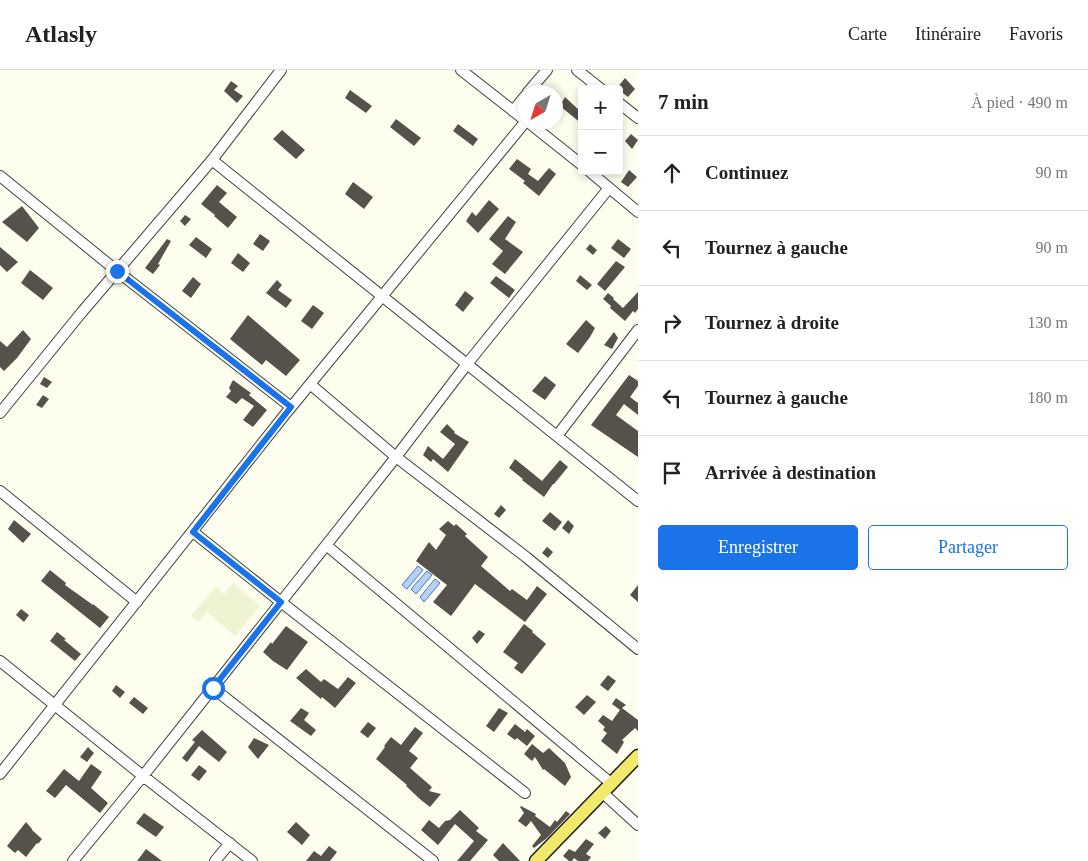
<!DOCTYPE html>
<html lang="fr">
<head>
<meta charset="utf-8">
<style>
  :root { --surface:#fff; --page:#f6f6f6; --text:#222; --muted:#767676; --line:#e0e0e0; --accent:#1a73e8 }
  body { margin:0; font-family:"Times New Roman",serif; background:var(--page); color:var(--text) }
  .controls { position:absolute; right:15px; top:15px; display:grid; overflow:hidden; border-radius:5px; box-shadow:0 2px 8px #0003 }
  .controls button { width:45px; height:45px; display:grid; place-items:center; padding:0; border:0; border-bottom:1px solid var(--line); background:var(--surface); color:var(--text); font:25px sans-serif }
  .compass { position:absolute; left:518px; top:15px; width:45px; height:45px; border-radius:50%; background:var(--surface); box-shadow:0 2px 8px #0003; rotate:219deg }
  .stop { position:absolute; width:15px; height:15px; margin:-11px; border:4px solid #1a73e8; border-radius:50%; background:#fff }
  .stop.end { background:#1a73e8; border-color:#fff; box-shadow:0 1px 5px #0008 }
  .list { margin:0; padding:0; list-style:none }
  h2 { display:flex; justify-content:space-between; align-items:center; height:65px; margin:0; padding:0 20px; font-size:21px }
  h2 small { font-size:16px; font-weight:400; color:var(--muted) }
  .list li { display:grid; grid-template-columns:32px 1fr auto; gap:15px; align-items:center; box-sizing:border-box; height:75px; padding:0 20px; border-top:1px solid var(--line) }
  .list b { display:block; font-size:19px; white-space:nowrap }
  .list em { font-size:16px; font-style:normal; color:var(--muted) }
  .actions { display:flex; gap:10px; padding:15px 20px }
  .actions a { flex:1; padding:11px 0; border:1px solid var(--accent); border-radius:5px; text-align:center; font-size:18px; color:var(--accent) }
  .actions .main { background:var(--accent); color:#fff }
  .icon { flex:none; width:28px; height:28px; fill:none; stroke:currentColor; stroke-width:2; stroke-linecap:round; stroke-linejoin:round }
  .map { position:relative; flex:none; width:638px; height:791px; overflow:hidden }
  header { display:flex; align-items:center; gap:30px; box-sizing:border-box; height:70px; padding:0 25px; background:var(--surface); border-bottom:1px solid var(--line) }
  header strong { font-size:24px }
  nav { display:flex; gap:28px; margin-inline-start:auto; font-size:18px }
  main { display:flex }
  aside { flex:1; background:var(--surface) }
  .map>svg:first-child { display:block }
  .farmland { fill:#eff3d1 }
  .water { fill:#b7d1f3; stroke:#4178c6 }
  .building { fill:#56514b }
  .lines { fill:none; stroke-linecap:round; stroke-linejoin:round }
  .minor-casing { stroke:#414141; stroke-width:12 }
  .major-casing { stroke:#1f1f1f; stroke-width:15 }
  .minor { stroke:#fff; stroke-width:10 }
  .major { stroke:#f1e96c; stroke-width:12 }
  .route { stroke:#1a73e8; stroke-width:6 }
</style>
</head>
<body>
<header>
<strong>Atlasly</strong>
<nav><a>Carte</a><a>Itinéraire</a><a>Favoris</a></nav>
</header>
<main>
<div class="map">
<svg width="638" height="791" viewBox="0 0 638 791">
  <rect width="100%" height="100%" fill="#fefeef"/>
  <!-- farmland -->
  <path class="farmland" d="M233,513L260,536L235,566L207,542L198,552L191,546L216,517L224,524Z"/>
  <!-- water -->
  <path class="water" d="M418,496L423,500L407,519L402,515Z
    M427,501L432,505L416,524L411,519Z
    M435,509L440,513L424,532L420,527Z"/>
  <!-- building -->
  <path class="building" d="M625,8L635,19L628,27L619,20V19L617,18Z
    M231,11L238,16L234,20L243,26L237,33L224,21Z
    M350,20L372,36L366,43L345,28Z
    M565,27L582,43V54L560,36Z
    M396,49L421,68L414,76L390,57Z
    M458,54L478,69L473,76L453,61Z
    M282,60L305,80L296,89L273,69Z
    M631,64L638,70L632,79L625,71Z
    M517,89L531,99L528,104L538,111L549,98L556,104L539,126L523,113L525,111L509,99Z
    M629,100L637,107L628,117L621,112Z
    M353,112L373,127L364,139L345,124Z
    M217,115L227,123L219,132L237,147L228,158L214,146L215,145L201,134Z
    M489,130L499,139L478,163L466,151L472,142L476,146Z
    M22,136L39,158L27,172L2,152Z
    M185,145L191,149L185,156L180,151Z
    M508,146L516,152L505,169L523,182L505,204L492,194L503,181L489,169Z
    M260,164L270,171L263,181L253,174Z
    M196,167L212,179L206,188L189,175Z
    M167,169L171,171L158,194L160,195L153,204L145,198Z
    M618,169L631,179L624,188L611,178Z
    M590,174L597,180L593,185L586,179Z
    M0,177L18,192L7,202L0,195Z
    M238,183L250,193L243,202L231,193Z
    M616,191L625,197L605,221L597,214Z
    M30,200L53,218L43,230L21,213Z
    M580,205L592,215L587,220L576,211Z
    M496,206L515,220L509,228L490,213Z
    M193,207L201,214L191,228L182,221Z
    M277,210L282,215L278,220L292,230L286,238L266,223Z
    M465,221L474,228L463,242L455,235Z
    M638,222V239L635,243L633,241L625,251L610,238L611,236L603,229L608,223L614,228L613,229L623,238Z
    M313,235L324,243L312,259L301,251Z
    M248,245L300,290L286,306L266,290L262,295L230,269Z
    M586,250L595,258L590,267L578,283L566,274Z
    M23,260L31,269L17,288L4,301L0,297V271L7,277Z
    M614,262L618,268L612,279L604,275Z
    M629,305L638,311V316L630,327L638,333V345L624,334L616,345L638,361V387L591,355Z
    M545,306L556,315L545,330L532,321Z
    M44,307L52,312L47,318L40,314Z
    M233,310L251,323L249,325L267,340L253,357L243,350L254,336L242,328L236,334L226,327L231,321L229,318Z
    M43,325L49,329L42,338L36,335Z
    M447,354L455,362L454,363L469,372L448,402L433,389L431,392L423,385L428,376L443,389L455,374L440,362Z
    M515,389L542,411L560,390L568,397L554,414H553L544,427L522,410L523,409L509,398Z
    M501,435L506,440L499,448L494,444Z
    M550,442L562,452L555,461L542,451Z
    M14,450L31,464L23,473L8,459Z
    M568,450L574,456L569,464L562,458Z
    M448,451L454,456L456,454L467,464L465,466L488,487L481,496L510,521L512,519L527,530L537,516L547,524L525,552L475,514L451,546L433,532L447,515L416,491L429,472L436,480L446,465L439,459Z
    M547,477L553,482L548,488L542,483Z
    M50,500L66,513L65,515L93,535V534L109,547L100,558L41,511Z
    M638,515V532L630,525Z
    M21,539L29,545L24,552L16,545Z
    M524,554L533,561L532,562L546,574L522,604L514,598L518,593L503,582Z
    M286,556L308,572L287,600L273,591L263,582L271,572L272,574Z
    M479,560L485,564L477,574L472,568Z
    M57,562L66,569L64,570L81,584L75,591L50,571Z
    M306,599L321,612L324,609L338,619L348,607L356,613L335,638L322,627L321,629L296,608Z
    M608,605L616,611L608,621L600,615Z
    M116,615L125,622L120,628L112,621Z
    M587,625L596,632L584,645L575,637Z
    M134,627L148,638L143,644L129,633Z
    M616,628L626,635L622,638L638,650V661L635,658L622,670L624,672L617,684L601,671L607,663L603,660L605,657L598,651L603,645L612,651L620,640L612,634Z
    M301,638L309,643L304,650L316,660L311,666L290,651Z
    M499,638L508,643L494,662L486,656Z
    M368,652L376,658L368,668L360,662Z
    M515,654L525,662L527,659L535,666L527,676L517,668L515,670L507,664Z
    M415,657L423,663L409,681L418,688L410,698L432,717L429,721L441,724L430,737L421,730L406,716L407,715L376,689L385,677L384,676L391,667L401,675Z
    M202,660L227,682L219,692L199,676L187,692L182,688L195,672L192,670Z
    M254,668L269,675L258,689L248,677Z
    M532,674L543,683L549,678L565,693L571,707L565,716L544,699L543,700L535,687L532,691L524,684Z
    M88,677L94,683L87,692L80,687Z
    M91,694L102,702L91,718L108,733L100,743L66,715L55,728L46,721L64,699L79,711Z
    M199,695L207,701L199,711L191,705Z
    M521,736L536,744L535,746L550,757L555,750L557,752L566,741L570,744L547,768L534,778L532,776L541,765L531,751L526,757L518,751L524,743L520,737Z
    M460,740L479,758L476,761L488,770L470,791H457L474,771L455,754L438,775L421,760L429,750L439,758L445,751L450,750Z
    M144,743L164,757L156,767L136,753Z
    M26,752L32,759V760L42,769L38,774L37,773L26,787L18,780L15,783L7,776Z
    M296,752L310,765L302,775L287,762Z
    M606,756L611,761L605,769L598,763Z
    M586,769L594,774L586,784L591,787L588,791H578L574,788L572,791H569L563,786L569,779L575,782Z
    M503,773L520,791H499L493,785Z
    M329,776L337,782L330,791H306L314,781L321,786Z
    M146,779L162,791H137Z"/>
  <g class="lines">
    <!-- minor casing -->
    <g class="minor-casing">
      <path id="minor" d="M461,0L526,51
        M577,0L601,19
        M528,22L547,0
        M619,33L638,48
        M513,41L526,25
        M528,52L582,95
        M212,90L638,431
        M589,101L638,142
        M0,106L117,201L291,337
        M310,314L396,387L526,487L638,579
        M0,343L82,242L212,90L281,0
        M557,366L638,260
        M0,421L137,532
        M193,462L281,532L525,723
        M326,475L612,714
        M0,591L143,706L252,791
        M213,618L433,791
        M0,704L283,347L526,51
        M603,723L638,755
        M73,791L143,706L396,387L467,294L609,118
        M215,791L230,773"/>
    </g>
    <!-- major casing -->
    <g class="major-casing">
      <path id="major" d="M536,791L638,686"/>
    </g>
    <!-- minor -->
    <use href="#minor" class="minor"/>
    <!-- major -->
    <use href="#major" class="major"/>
  </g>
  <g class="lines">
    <!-- route -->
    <path class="route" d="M117,201L291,337L193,462L281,532L213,618"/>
  </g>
</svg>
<div class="controls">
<button>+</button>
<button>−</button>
</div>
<svg class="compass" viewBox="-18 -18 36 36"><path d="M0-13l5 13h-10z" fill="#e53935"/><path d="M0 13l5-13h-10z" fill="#767676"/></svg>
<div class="stop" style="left:213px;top:618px"></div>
<div class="stop end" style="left:117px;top:201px"></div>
</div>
<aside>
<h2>7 min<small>À pied · 490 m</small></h2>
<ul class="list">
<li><svg class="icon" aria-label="ahead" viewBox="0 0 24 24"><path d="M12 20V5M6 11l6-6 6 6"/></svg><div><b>Continuez</b></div><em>90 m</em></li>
<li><svg class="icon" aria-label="left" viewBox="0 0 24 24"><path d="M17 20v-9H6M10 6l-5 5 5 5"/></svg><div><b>Tournez à gauche</b></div><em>90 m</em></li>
<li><svg class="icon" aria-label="right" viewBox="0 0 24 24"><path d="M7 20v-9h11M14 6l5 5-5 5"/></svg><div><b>Tournez à droite</b></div><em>130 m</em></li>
<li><svg class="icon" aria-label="left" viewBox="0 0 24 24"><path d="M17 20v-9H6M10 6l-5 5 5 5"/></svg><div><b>Tournez à gauche</b></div><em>180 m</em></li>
<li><svg class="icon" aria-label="arrive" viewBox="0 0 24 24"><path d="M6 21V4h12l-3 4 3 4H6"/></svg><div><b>Arrivée à destination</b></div></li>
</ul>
<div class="actions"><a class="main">Enregistrer</a><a>Partager</a></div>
</aside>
</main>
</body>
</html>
